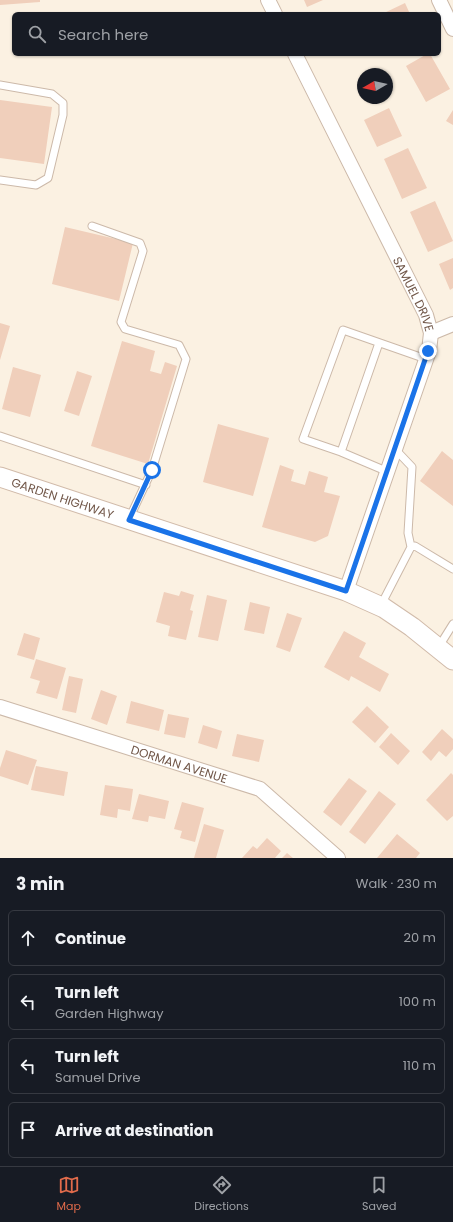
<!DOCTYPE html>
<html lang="en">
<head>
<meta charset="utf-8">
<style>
  :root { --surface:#171b24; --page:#242831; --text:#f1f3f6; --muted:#9ea1a6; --line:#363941; --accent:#e16b4b }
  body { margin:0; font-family:Poppins,sans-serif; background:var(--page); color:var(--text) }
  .compass { position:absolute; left:357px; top:68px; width:36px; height:36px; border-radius:50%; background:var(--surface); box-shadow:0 1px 3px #0004; rotate:261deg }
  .stop { position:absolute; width:12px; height:12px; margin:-9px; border:3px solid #1a73e8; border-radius:50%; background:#fff }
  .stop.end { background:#1a73e8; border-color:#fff; box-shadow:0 1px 4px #0008 }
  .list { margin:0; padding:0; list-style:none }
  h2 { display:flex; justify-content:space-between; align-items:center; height:52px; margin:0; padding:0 16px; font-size:17px }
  h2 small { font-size:13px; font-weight:400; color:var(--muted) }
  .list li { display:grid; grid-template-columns:26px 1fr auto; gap:12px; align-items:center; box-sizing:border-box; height:56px; margin:0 8px 8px; padding:0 8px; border:1px solid var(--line); border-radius:6px }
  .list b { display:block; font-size:15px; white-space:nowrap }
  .list p { margin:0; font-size:13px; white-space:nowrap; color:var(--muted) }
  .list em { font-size:13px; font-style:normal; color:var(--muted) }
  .icon { flex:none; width:22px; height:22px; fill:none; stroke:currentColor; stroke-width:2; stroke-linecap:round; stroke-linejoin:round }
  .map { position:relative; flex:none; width:453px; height:858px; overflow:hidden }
  .search { position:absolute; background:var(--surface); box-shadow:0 1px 3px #0004; left:12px; right:12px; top:12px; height:44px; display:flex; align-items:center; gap:10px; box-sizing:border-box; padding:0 14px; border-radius:6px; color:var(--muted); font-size:15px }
  .sheet { height:308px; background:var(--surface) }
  nav { display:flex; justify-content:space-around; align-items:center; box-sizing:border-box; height:56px; border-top:1px solid var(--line); background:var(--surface); font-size:11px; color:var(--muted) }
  nav a { display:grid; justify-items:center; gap:2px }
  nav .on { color:var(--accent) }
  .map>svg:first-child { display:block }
  .building { fill:#f0cfbb }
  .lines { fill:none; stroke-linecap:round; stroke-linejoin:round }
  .lane-casing { stroke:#ccb9a9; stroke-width:9 }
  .street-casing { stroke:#ccb9a9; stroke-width:16 }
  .secondary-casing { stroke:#d1bbaa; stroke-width:21 }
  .lane { stroke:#fff; stroke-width:7 }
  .street { stroke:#fff; stroke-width:14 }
  .secondary { stroke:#fff; stroke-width:19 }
  .route { stroke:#1a73e8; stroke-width:5 }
  .labels { text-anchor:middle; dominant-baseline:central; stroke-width:3; stroke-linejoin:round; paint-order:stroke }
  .street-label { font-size:12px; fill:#72584a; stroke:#fef5e8 }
</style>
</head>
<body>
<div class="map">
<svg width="453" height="858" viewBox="0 0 453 858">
  <rect width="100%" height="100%" fill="#fbf1e2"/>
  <!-- building -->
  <path class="building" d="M0,0H40V2L0,5Z
    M304,0H323L307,7Z
    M405,3L410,14H382Z
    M427,54H430L450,89L426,102L406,66Z
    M0,100L52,107L44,164L0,158Z
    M389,108L402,136L377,147L364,120Z
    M453,110V125L446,121Z
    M408,148L427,188L402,199L384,159Z
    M435,201L453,241L428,252L410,212Z
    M65,227L133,243L119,301L52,284Z
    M453,258V288L450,290L439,264Z
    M0,323L10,326L0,360Z
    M122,341L155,351L150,371L161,374L165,362L177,366L148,464L91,446Z
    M13,367L41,375L30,417L2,409Z
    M77,371L92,376L79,416L64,411Z
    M218,424L269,438L253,496L203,482Z
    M442,451L453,460V506L420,481Z
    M280,465L294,470L291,481L305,485L309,471L328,477L324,492L340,496L328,536L315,542L262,527Z
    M181,591L194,595L190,610L193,611L186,640L168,636L170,626L156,622L164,592L179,596Z
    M207,595L227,600L218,641L198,637Z
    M250,602L270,607L264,634L244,630Z
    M287,613L302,618L290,652L276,647Z
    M344,631L366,643L359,657L389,674L380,692L351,676L349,681L324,667Z
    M24,633L40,638L34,660L17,655Z
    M36,659L66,668L57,699L36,693L40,681L30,678Z
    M69,676L83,679L76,713L62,710Z
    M101,690L117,696L107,725L91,719Z
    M131,701L164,710L159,731L126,723Z
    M367,706L389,727L375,743L352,722Z
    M168,714L189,718L185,738L164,734Z
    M203,725L222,731L217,749L198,743Z
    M442,729L453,739V749L446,757L439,751L431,761L422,752Z
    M391,733L410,751L398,765L379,747Z
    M237,734L264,740L259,762L232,756Z
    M6,750L37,760L28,785L0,776V768Z
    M36,766L68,772L64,796L31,790Z
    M451,773L453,775V816L447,821L426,800Z
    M349,778L367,791L341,826L323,812Z
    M105,785L133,789L130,811L118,809L117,818L100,815Z
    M379,791L396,804L365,844L349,832Z
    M139,794L169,801L165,819L149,816L148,822L132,819Z
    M182,802L204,808L195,842L180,838L182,831L174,829Z
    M204,824L224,830L216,858H194Z
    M397,834L420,853L416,858H377Z
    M267,838L281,851L275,858H242L253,846L257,849Z
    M287,853L293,858H282Z"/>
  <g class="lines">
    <!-- lane casing -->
    <g class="lane-casing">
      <path id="lane" d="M0,85L52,94L63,103V115L48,178L36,185L0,180
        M92,226L140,243L143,251L121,322L125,329L179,345L186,359L152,470L129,519
        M0,436L146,485
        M394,448L412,467L408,533L411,547
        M341,452L379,343
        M386,471L341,452L303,439L343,330L426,359
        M381,605L411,547L415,546L453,569
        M438,648L453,624"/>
    </g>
    <!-- street casing -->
    <g class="street-casing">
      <g id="street">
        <path d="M268,0L275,14"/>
        <path d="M439,0L453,29"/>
        <path id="s1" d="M295,54L426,315L431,333L429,351L346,591"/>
        <path d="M431,333L453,324"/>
        <path id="s2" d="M0,707L260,789L338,858"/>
      </g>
    </g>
    <!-- secondary casing -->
    <g class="secondary-casing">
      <g id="secondary">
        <path id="s3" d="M0,477L346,591L384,608L412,627L453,660"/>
      </g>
    </g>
    <!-- lane -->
    <use href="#lane" class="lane"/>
    <!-- street -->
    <use href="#street" class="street"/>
    <!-- secondary -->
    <use href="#secondary" class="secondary"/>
  </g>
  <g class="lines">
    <!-- route -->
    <path class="route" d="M152,470L129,520L346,591L428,351"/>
  </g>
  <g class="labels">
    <!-- street labels -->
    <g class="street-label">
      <text stroke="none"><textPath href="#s1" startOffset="268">SAMUEL DRIVE</textPath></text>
      <text stroke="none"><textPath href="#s3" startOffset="66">GARDEN HIGHWAY</textPath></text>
      <text stroke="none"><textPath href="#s2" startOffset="188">DORMAN AVENUE</textPath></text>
    </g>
  </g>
</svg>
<svg class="compass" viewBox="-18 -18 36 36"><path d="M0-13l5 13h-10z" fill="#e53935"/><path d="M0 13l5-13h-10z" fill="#9ea1a6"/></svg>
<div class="stop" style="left:152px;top:470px"></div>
<div class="stop end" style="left:428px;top:351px"></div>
<div class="search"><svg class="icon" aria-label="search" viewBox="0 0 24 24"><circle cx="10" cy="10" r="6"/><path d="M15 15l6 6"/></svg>Search here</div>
</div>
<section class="sheet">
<h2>3 min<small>Walk · 230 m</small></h2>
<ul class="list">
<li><svg class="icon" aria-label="ahead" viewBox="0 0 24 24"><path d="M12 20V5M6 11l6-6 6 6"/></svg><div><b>Continue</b></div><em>20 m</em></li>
<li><svg class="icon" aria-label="left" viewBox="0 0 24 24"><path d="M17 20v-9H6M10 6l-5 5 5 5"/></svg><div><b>Turn left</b><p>Garden Highway</p></div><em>100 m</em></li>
<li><svg class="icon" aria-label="left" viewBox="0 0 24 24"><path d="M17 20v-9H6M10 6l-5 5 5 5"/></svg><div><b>Turn left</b><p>Samuel Drive</p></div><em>110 m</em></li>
<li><svg class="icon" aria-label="arrive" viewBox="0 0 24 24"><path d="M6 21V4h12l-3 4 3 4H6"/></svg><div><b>Arrive at destination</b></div></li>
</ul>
</section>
<nav>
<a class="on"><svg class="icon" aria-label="map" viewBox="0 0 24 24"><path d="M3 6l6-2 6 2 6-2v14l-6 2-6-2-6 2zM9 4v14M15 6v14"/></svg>Map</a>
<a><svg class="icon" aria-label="directions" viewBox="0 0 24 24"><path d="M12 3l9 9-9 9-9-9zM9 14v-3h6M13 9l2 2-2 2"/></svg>Directions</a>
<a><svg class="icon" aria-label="saved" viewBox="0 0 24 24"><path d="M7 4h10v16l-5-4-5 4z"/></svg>Saved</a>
</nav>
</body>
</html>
